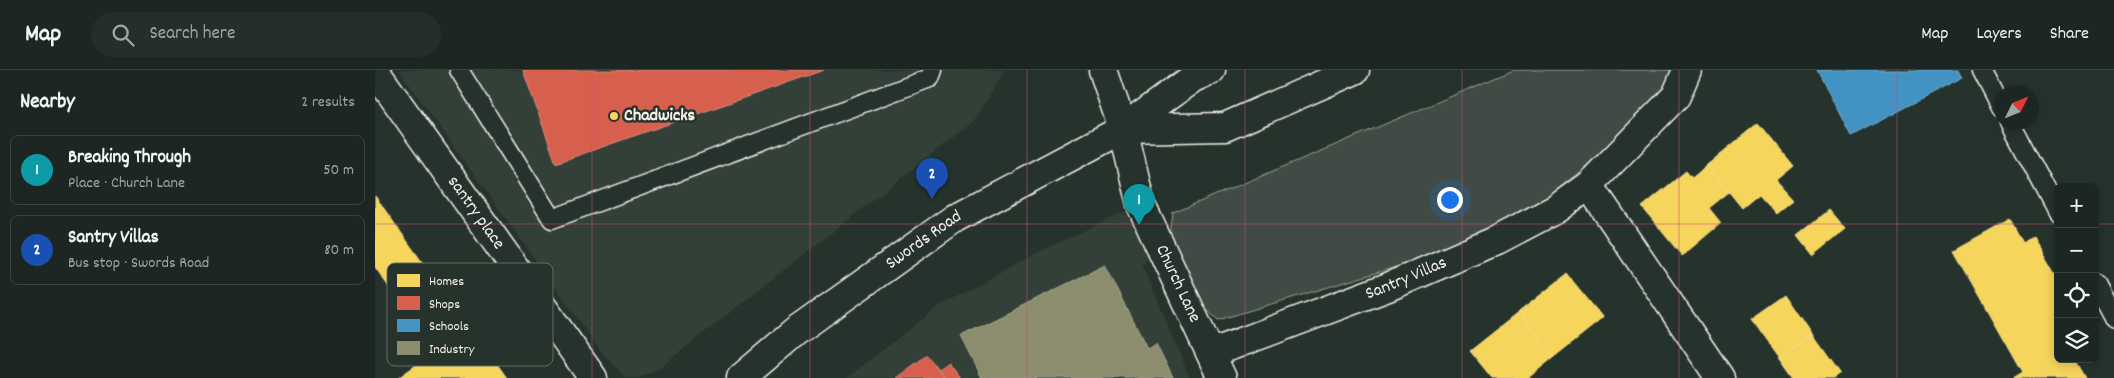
<!DOCTYPE html>
<html lang="en">
<head>
<meta charset="utf-8">
<style>
  :root { --surface:#1c2622; --page:#252e2a; --text:#f1f3f6; --muted:#a0a5a5; --line:#3a4340; --accent:#ffd166 }
  body { margin:0; font-family:Dekko,sans-serif; background:var(--page); color:var(--text) }
  .controls { position:absolute; right:15px; bottom:15px; display:grid; overflow:hidden; border-radius:8px; box-shadow:0 2px 12px #0003 }
  .controls button { width:45px; height:45px; display:grid; place-items:center; padding:0; border:0; border-bottom:1px solid var(--line); background:var(--surface); color:var(--text); font:25px sans-serif }
  .compass { position:absolute; left:1619px; top:15px; width:45px; height:45px; border-radius:50%; background:var(--surface); box-shadow:0 2px 12px #0003; rotate:47deg }
  .you { position:absolute; left:1074px; top:129px; width:18px; height:18px; margin:-12px; border:4px solid #fff; border-radius:50%; background:#1a73e8; box-shadow:0 0 0 8px #1a73e833 }
  .badge { display:grid; place-items:center; width:32px; height:32px; border-radius:50%; background:var(--accent); color:#fff; font-size:16px; font-weight:700 }
  .pin { position:absolute; translate:-50% -41px; filter:drop-shadow(0 1px 2px #0008) }
  .pin::after { content:''; position:absolute; top:26px; width:18px; height:15px; background:inherit; clip-path:polygon(0 0,100% 0,50% 100%) }
  .list { margin:0; padding:0; list-style:none }
  h2 { display:flex; justify-content:space-between; align-items:center; height:65px; margin:0; padding:0 20px; font-size:21px }
  h2 small { font-size:16px; font-weight:400; color:var(--muted) }
  .list li { display:grid; grid-template-columns:32px 1fr auto; gap:15px; align-items:center; box-sizing:border-box; height:70px; margin:0 10px 10px; padding:0 10px; border:1px solid var(--line); border-radius:8px }
  .list b { display:block; font-size:19px; white-space:nowrap }
  .list p { margin:0; font-size:16px; white-space:nowrap; color:var(--muted) }
  .list em { font-size:16px; font-style:normal; color:var(--muted) }
  .icon { flex:none; width:28px; height:28px; fill:none; stroke:currentColor; stroke-width:2; stroke-linecap:round; stroke-linejoin:round }
  .map { position:relative; flex:none; width:1739px; height:308px; overflow:hidden }
  header { display:flex; align-items:center; gap:30px; box-sizing:border-box; height:70px; padding:0 25px; background:var(--surface); border-bottom:1px solid var(--line) }
  header strong { font-size:24px }
  nav { display:flex; gap:28px; margin-inline-start:auto; font-size:18px }
  .search { width:350px; height:45px; background:var(--page); display:flex; align-items:center; gap:12px; box-sizing:border-box; padding:0 18px; border-radius:28px; color:var(--muted); font-size:19px }
  main { display:flex }
  aside { flex:1; background:var(--surface) }
  .map>svg:first-child { display:block }
  .built { fill:#333f39 }
  .green { fill:#414b45; stroke:#9a9e96 }
  .homes { fill:#f6d55c; stroke:#f5dd86 }
  .shops { fill:#d6604d; stroke:#df8c7c }
  .schools { fill:#4393c3; stroke:#78afce }
  .industry { fill:#8c8c6e; stroke:#abaa93 }
  .lines { fill:none; stroke-linecap:round; stroke-linejoin:round }
  .lane-casing { stroke:#f4f1e8; stroke-width:21 }
  .street-casing { stroke:#f4f1e8; stroke-width:31 }
  .secondary-casing { stroke:#f4f1e8; stroke-width:31 }
  .lane { stroke:#26332d; stroke-width:18 }
  .street { stroke:#26332d; stroke-width:28 }
  .secondary { stroke:#26332d; stroke-width:28 }
  .grid { fill:none; stroke:#ce4e7e; stroke-width:1; stroke-opacity:0.55 }
  .poi-dot { fill:#ffd166; stroke:#26332d; stroke-width:2 }
  .labels { text-anchor:middle; dominant-baseline:central; stroke-width:5; stroke-linejoin:round; paint-order:stroke }
  .poi-label { font-size:18px; font-weight:bold; fill:#f4f1e8; stroke:#26332d; text-anchor:start }
  .street-label { font-size:18px; fill:#f4f1e8; stroke:#26332d }
  .key { fill:#26332d; stroke:#646c65; stroke-width:1 }
  .key-label { font-size:14px; fill:#f4f1e8 }
</style>
</head>
<body>
<header>
<strong>Map</strong>
<div class="search"><svg class="icon" aria-label="search" viewBox="0 0 24 24"><circle cx="10" cy="10" r="6"/><path d="M15 15l6 6"/></svg>Search here</div>
<nav><a>Map</a><a>Layers</a><a>Share</a></nav>
</header>
<main>
<aside>
<h2>Nearby<small>2 results</small></h2>
<ul class="list">
<li><span class="badge" style="background:#0f9aa8">1</span><div><b>Breaking Through</b><p>Place · Church Lane</p></div><em>50 m</em></li>
<li><span class="badge" style="background:#1a4fb4">2</span><div><b>Santry Villas</b><p>Bus stop · Swords Road</p></div><em>80 m</em></li>
</ul>
</aside>
<div class="map">
<svg width="1739" height="308" viewBox="0 0 1739 308">
  <rect width="100%" height="100%" fill="#26332d"/>
  <filter id="ink" filterUnits="userSpaceOnUse"><feTurbulence type="fractalNoise" baseFrequency=".02" numOctaves="2"/><feDisplacementMap in="SourceGraphic" scale="10" xChannelSelector="R" yChannelSelector="G"/><feConvolveMatrix kernelMatrix="1 2 1 2 8 2 1 2 1" color-interpolation-filters="sRGB"/></filter>
  <g filter="url(#ink)">
    <!-- built -->
    <path class="built" d="M24,0H630L599,51L283,299L263,308H251L225,280Z
      M754,140L775,184L767,195L815,308H472L563,237L657,185Z"/>
    <!-- green -->
    <path class="green" d="M1139,0H1309L1306,19L1177,124L1064,184L843,250L822,231L793,181L798,143Z"/>
    <!-- homes -->
    <path class="homes" d="M1383,53L1418,96L1401,110L1418,129L1401,143L1384,124L1367,138L1332,95Z
      M1332,95L1354,122L1334,138L1346,153L1307,186L1267,137L1311,101L1317,108Z
      M0,126L50,196L16,220L0,197Z
      M1454,140L1470,159L1438,184L1423,165Z
      M1635,149L1648,173L1658,166L1683,209V289H1699L1710,308H1638L1648,302L1579,180Z
      M1192,204L1228,248L1179,287L1144,242Z
      M59,205L132,308H23L62,280L25,228Z
      M1411,225L1438,265L1405,288L1377,249Z
      M1144,242L1179,287L1153,308H1117L1095,281Z
      M1438,265L1465,303L1458,308H1419L1405,288Z"/>
    <!-- shops -->
    <path class="shops" d="M148,0H449L181,93Z
      M552,285L570,308H521Z
      M573,292L585,308H570L563,299Z"/>
    <!-- schools -->
    <path class="schools" d="M1442,0H1583L1587,8L1476,66Z"/>
    <!-- industry -->
    <path class="industry" d="M730,195L772,278L781,273L798,308H607L586,266Z"/>
    <g class="lines">
      <!-- lane casing -->
      <g class="lane-casing">
        <path id="lane" d="M84,0L177,149L555,8L558,0
          M1607,0L1626,37
          M1635,52L1683,143
          M1720,213L1739,249"/>
      </g>
      <!-- street casing -->
      <g class="street-casing">
        <g id="street">
          <path id="s1" d="M0,1L218,308"/>
          <path id="s2" d="M748,59L766,135L847,308"/>
          <path d="M1214,115L1345,308"/>
          <path id="s3" d="M837,283L1013,217L1122,170L1181,139L1214,115L1301,26L1312,0"/>
        </g>
      </g>
      <!-- secondary casing -->
      <g class="secondary-casing">
        <g id="secondary">
          <path d="M728,0L748,59"/>
          <path d="M748,59L850,57L980,0"/>
          <path id="s4" d="M366,308L420,262L580,148L748,59L818,8L836,0"/>
        </g>
      </g>
      <!-- lane -->
      <use href="#lane" class="lane"/>
      <!-- street -->
      <use href="#street" class="street"/>
      <!-- secondary -->
      <use href="#secondary" class="secondary"/>
    </g>
  </g>
  <!-- grid -->
  <path class="grid" d="M217,0V308M435,0V308M652,0V308M870,0V308M1087,0V308M1304,0V308M1522,0V308M0,154H1683M1720,154H1739"/>
  <!-- markers -->
  <circle class="poi-dot" cx="239" cy="46" r="5"/>
  <g class="labels">
    <!-- poi labels -->
    <g class="poi-label">
      <text x="249" y="46">Chadwicks</text>
    </g>
    <!-- street labels -->
    <g class="street-label">
      <text stroke="none"><textPath href="#s1" startOffset="174">santry place</textPath></text>
      <text stroke="none"><textPath href="#s4" startOffset="229">Swords Road</textPath></text>
      <text stroke="none"><textPath href="#s3" startOffset="208">Santry Villas</textPath></text>
      <text stroke="none"><textPath href="#s2" startOffset="165">Church Lane</textPath></text>
    </g>
  </g>
  <!-- legend -->
  <rect x="12" y="193" width="166" height="103" rx="8" class="key"/>
  <rect x="22" y="204" width="23" height="13" fill="#f6d55c"/>
  <rect x="22" y="226" width="23" height="14" fill="#d6604d"/>
  <rect x="22" y="249" width="23" height="13" fill="#4393c3"/>
  <rect x="22" y="271" width="23" height="14" fill="#8c8c6e"/>
  <g class="key-label">
    <text x="54" y="215">Homes</text>
    <text x="54" y="238">Shops</text>
    <text x="54" y="260">Schools</text>
    <text x="54" y="283">Industry</text>
  </g>
</svg>
<div class="controls">
<button>+</button>
<button>−</button>
<button><svg class="icon" aria-label="locate" viewBox="0 0 24 24"><circle cx="12" cy="12" r="6"/><path d="M12 2v4M12 18v4M2 12h4M18 12h4"/></svg></button>
<button><svg class="icon" aria-label="layers" viewBox="0 0 24 24"><path d="M12 4l9 5-9 5-9-5zM3 14l9 5 9-5"/></svg></button>
</div>
<svg class="compass" viewBox="-18 -18 36 36"><path d="M0-13l5 13h-10z" fill="#e53935"/><path d="M0 13l5-13h-10z" fill="#a0a5a5"/></svg>
<div class="you"></div>
<div class="pin badge" style="left:764px;top:155px;background:#0f9aa8">1</div>
<div class="pin badge" style="left:557px;top:129px;background:#1a4fb4">2</div>
</div>
</main>
</body>
</html>
